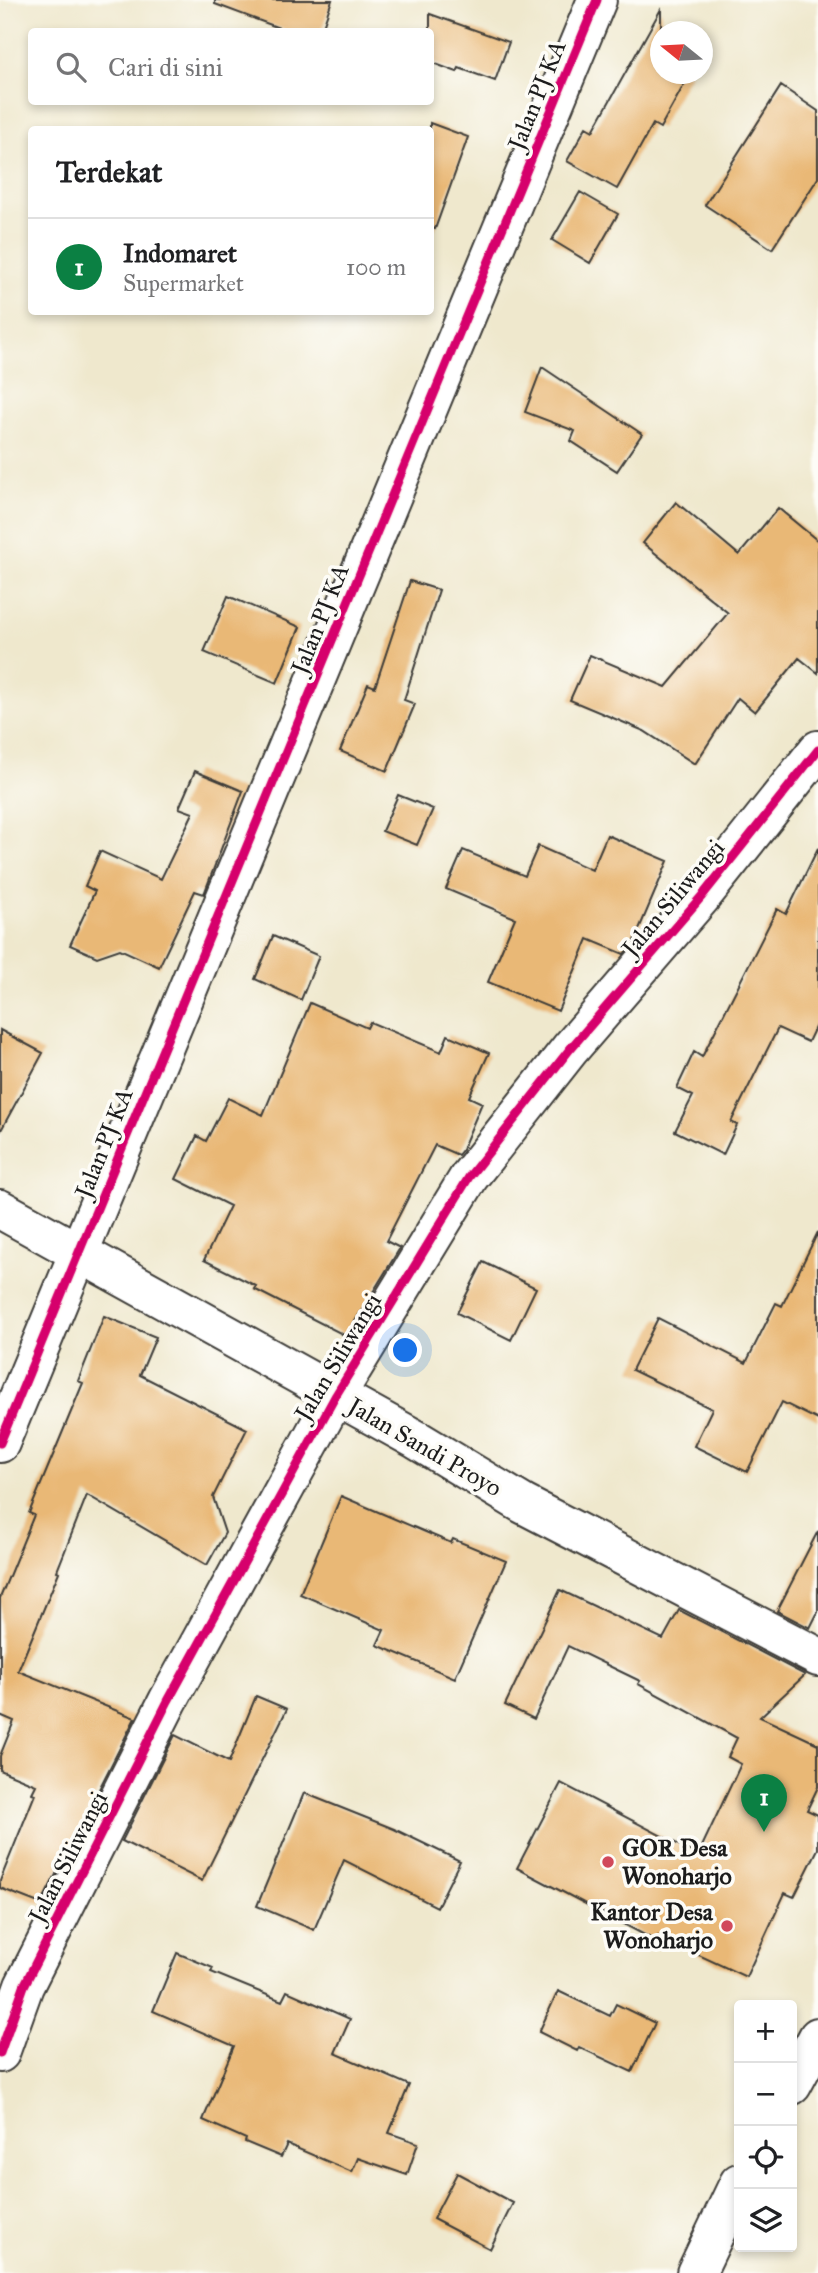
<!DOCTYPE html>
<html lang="id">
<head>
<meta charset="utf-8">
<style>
  :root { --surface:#fff; --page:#f2f2f2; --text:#202124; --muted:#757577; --line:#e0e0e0; --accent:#0b8043 }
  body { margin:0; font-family:"IM FELL Great Primer",serif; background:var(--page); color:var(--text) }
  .controls { position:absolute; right:21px; bottom:21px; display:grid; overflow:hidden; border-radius:7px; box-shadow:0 4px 10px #0003 }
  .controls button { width:63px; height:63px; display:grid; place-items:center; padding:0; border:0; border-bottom:2px solid var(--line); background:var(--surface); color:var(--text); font:35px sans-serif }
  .compass { position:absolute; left:650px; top:21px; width:63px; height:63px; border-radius:50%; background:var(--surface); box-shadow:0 4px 10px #0003; rotate:288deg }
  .you { position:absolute; left:406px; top:1351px; width:24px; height:24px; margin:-18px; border:5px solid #fff; border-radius:50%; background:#1a73e8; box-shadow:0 0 0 10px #1a73e833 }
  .badge { display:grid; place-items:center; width:46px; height:46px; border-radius:50%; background:var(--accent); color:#fff; font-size:23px; font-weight:700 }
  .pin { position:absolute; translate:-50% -58px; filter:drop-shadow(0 2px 4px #0008) }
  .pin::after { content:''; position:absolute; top:37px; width:24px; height:21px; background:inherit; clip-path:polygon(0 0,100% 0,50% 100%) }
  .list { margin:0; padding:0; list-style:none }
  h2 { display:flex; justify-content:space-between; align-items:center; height:91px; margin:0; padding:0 28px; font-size:30px }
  h2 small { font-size:23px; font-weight:400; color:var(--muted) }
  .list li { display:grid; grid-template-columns:46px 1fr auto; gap:21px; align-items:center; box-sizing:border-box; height:98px; padding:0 28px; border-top:2px solid var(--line) }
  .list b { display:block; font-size:26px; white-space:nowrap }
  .list p { margin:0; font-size:23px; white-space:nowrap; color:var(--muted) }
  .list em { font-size:23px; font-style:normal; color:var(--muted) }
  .icon { flex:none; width:38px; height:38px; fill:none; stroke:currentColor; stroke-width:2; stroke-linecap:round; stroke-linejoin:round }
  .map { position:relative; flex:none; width:818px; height:2273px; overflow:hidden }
  .search { position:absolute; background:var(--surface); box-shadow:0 4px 10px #0003; left:28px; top:28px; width:406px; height:77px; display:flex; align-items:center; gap:18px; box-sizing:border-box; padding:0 24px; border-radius:7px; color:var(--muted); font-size:26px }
  .panel { position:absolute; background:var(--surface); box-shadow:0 4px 10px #0003; left:28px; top:126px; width:406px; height:189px; border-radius:7px }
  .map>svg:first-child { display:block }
  .building { fill:#e9b876 }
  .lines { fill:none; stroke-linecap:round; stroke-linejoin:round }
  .street-casing { stroke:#3c3b37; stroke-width:42 }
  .highway-casing { stroke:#3c3b37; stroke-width:42 }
  .street { stroke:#fff; stroke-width:38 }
  .highway { stroke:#fff; stroke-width:38 }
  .cycleway-casing { stroke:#fdfcf7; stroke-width:13 }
  .cycleway { stroke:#d6006c; stroke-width:9 }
  .poi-dot { fill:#d1495b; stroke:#fdfcf7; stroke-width:2.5 }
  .labels { text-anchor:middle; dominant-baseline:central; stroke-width:7; stroke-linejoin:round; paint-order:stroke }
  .street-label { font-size:24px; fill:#1c1c1c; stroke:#fdfcf7 }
  .poi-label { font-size:24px; font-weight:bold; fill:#1c1c1c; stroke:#fdfcf7; text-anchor:start }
</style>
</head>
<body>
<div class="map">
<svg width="818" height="2273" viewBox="0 0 818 2273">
  <rect width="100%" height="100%" fill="#fdfcf7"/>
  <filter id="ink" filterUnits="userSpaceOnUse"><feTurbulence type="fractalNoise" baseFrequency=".0143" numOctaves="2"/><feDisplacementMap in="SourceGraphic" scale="14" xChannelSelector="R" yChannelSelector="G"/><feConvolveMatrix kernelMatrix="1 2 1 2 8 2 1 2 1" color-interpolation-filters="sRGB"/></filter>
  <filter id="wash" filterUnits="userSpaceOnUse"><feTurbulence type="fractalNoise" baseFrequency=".00686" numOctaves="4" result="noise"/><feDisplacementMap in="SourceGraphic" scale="28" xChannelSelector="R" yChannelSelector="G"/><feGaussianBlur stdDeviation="1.57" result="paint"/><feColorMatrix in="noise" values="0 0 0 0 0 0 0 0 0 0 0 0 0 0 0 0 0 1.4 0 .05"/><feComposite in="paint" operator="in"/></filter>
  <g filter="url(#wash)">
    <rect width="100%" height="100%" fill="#efe8cd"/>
    <g id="blocks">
      <!-- building -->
      <path class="building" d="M215,0H332L321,32H290L215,4Z
        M661,9V74H690L660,128L653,124L617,189L567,161L586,127L593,131Z
        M430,14L509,42L495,81L459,68L457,72L430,62Z
        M781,86L818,111V178L772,249L705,205Z
        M430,123L468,137L435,229L430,228Z
        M580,192L618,214L590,263L552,240Z
        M542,367L642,434L617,471L571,441L575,431L525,412Z
        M676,502L739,555L778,508L818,541V673L799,658L755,712L738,698L695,764L644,731L570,700L590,655L666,687L728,613L643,543Z
        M410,581L439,590L404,700L415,704L387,771L340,751L368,684L375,687Z
        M228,596L300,627L277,683L204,652Z
        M195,771L243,791L204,894L195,891L159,967L120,949L97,957L70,945L95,891L85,886L100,851L161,879L193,813L179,808Z
        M398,795L433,809L417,845L382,831Z
        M607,835L668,861L634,941L624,954L588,939L558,1011L488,982L515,918L446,889L463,850L525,876L538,846L592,870Z
        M818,848V1021L808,1042L778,1028L731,1122L737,1125L723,1155L675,1131L693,1096L677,1088L694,1052L702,1057L777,909L786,914Z
        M273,936L319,956L301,1000L255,979Z
        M310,1003L367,1028L370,1022L441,1052L448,1035L489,1053L469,1097L482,1103L462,1150L458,1155L435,1145L386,1241L400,1248L346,1336L254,1289L256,1286L204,1260L230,1206L176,1179L197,1136L206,1141L228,1098L263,1115Z
        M0,1030L43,1053L0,1132Z
        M818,1232V1420L782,1402L747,1472L694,1446L712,1409L632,1370L658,1318L746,1363L776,1303L782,1306Z
        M483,1262L536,1288L511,1340L457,1313Z
        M104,1316L156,1337L140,1375L247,1429L213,1497L225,1533L207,1565L87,1495L57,1571L59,1572L18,1671L135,1718L41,1904L0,1888V1881L35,1794L32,1793L36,1785L0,1770V1756L14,1721L0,1715V1598L34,1515L29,1513L83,1383L78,1381Z
        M341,1496L451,1543L453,1539L506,1561L455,1678L377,1645L384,1630L300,1594Z
        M818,1531V1612L810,1628L777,1611Z
        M560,1590L663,1639L679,1610L805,1675L760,1717L818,1744V1787L807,1810L818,1815V1849L794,1897L785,1893L746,1977L658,1936L656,1941L517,1868L561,1783L698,1855L741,1764L728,1757L737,1738L638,1684L640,1681L568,1646L534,1719L505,1705Z
        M256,1696L287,1709L202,1881L122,1841L175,1735L229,1762Z
        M304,1793L394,1829L460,1861L437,1907L344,1860L314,1930L257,1906Z
        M177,1953L213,1968L211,1972L282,2001L287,1991L350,2019L335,2053L409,2085L389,2133L418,2143L407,2175L358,2158L352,2172L287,2144L281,2157L245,2142L246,2139L203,2120L234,2046L153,2011Z
        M558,1991L610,2016L616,2004L655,2023L632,2072L579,2047L577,2051L539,2032Z
        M457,2173L513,2203L490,2249L433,2219Z"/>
    </g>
  </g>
  <g filter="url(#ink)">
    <use href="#blocks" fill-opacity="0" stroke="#3c3b37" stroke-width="2"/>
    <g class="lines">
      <!-- street casing -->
      <g class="street-casing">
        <path id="street" d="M0,1209L417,1440L523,1504L818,1657
          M0,1443L597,0
          M0,2053L24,1986L168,1701L336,1395L469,1177L570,1049L702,896L818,750"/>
      </g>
      <!-- highway casing -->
      <g class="highway-casing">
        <path id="highway" d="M792,2085L818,2037
          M696,2273L739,2183"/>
      </g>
      <!-- street -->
      <use href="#street" class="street"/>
      <!-- highway -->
      <use href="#highway" class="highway"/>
      <!-- cycleway casing -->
      <g class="cycleway-casing">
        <path id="cycleway" d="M0,1443L597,0
          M0,2053L24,1986L168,1701L336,1395L469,1177L570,1049L702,896L818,750"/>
      </g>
      <!-- cycleway -->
      <use href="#cycleway" class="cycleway"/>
    </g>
  </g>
  <!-- markers -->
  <g class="poi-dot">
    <circle cx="608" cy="1862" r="7"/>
    <circle cx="727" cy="1926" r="7"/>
  </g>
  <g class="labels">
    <!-- street labels -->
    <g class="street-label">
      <text transform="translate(537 95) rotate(-68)">Jalan PJ KA</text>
      <text transform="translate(320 619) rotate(-68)">Jalan PJ KA</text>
      <text transform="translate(673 898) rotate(-50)">Jalan Siliwangi</text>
      <text transform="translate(104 1143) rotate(-68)">Jalan PJ KA</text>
      <text transform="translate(338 1357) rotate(-59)">Jalan Siliwangi</text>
      <text transform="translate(425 1447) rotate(30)">Jalan Sandi Proyo</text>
      <text transform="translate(68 1857) rotate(-63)">Jalan Siliwangi</text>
    </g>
    <!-- poi labels -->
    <g class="poi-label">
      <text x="622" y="1848">GOR Desa<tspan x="622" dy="28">Wonoharjo</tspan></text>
      <text x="713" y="1912" text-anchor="end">Kantor Desa<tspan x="713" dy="28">Wonoharjo</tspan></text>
    </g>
  </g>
</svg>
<div class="controls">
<button>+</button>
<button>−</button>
<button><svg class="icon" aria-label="locate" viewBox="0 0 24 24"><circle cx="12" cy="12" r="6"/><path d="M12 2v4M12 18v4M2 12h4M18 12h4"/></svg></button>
<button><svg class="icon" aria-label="layers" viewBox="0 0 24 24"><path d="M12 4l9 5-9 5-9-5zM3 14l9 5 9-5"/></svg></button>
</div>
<svg class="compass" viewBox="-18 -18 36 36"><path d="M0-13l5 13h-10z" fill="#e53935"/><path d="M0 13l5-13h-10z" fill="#757577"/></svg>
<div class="you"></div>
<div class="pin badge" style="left:764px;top:1832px">1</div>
<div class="search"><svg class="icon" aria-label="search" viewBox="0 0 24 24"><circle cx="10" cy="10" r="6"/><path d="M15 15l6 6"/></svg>Cari di sini</div>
<section class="panel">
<h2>Terdekat<small></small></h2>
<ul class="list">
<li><span class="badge">1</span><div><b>Indomaret</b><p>Supermarket</p></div><em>100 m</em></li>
</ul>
</section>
</div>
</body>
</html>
